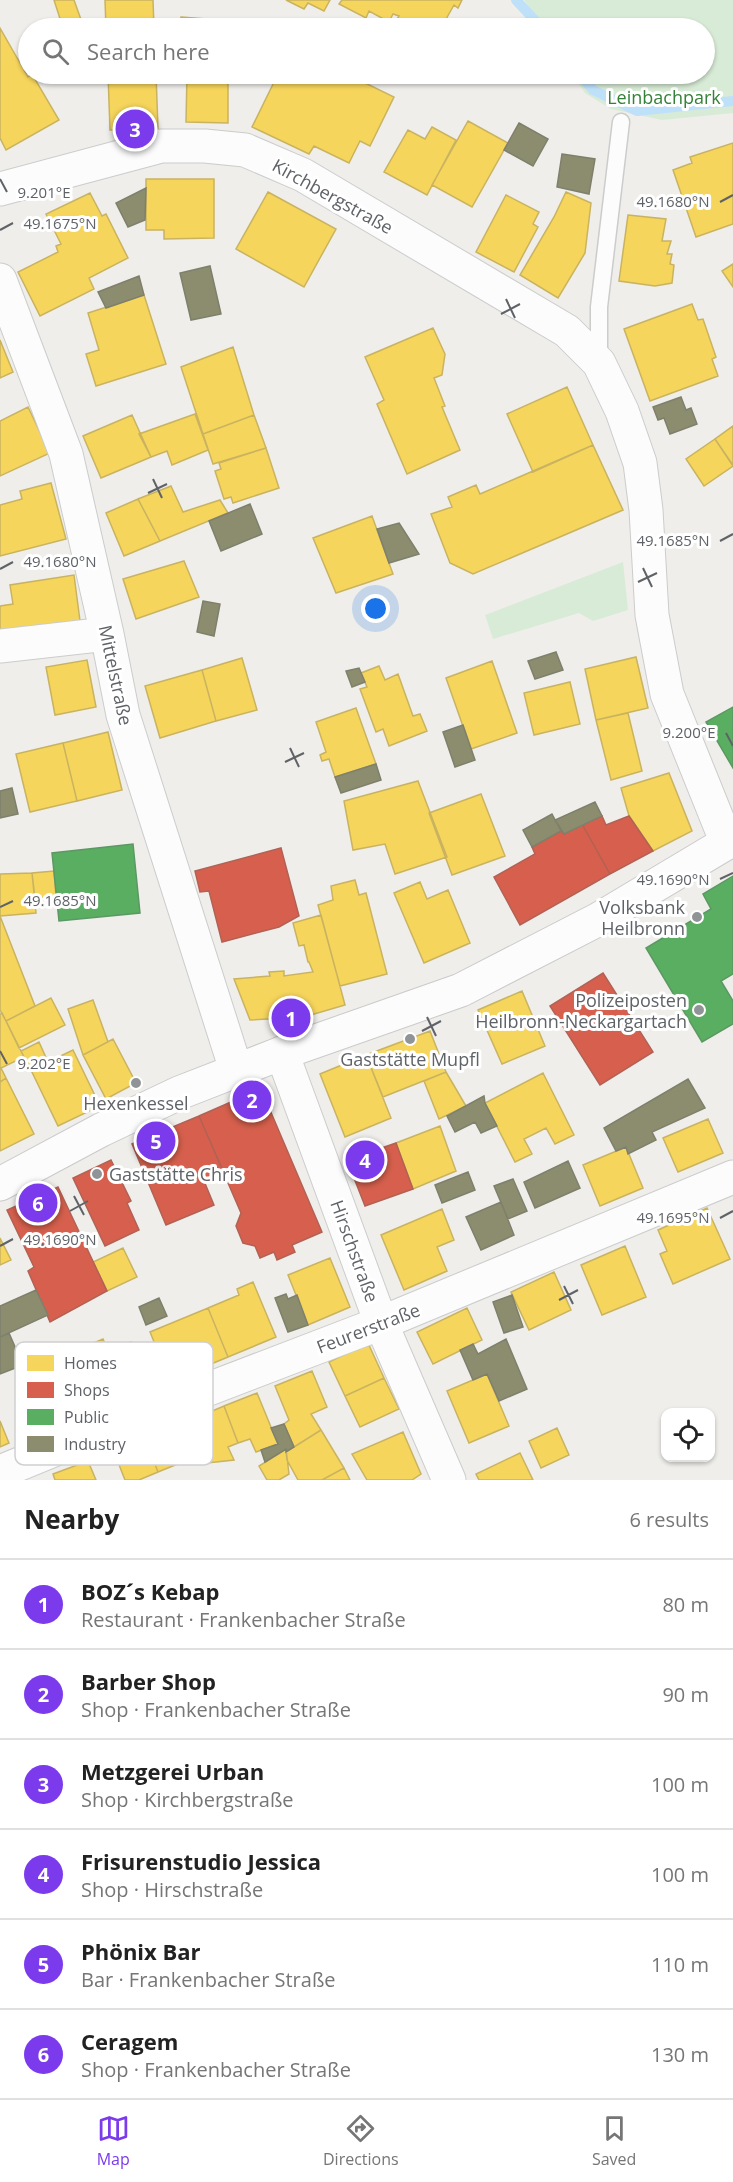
<!DOCTYPE html>
<html lang="en">
<head>
<meta charset="utf-8">
<style>
  :root { --surface:#fff; --page:#f2f2f2; --text:#222; --muted:#767676; --line:#e0e0e0; --accent:#7c3aed }
  body { margin:0; font-family:"Open Sans",sans-serif; background:var(--page); color:var(--text) }
  .controls { position:absolute; right:18px; bottom:18px; display:grid; overflow:hidden; border-radius:12px; box-shadow:0 2px 4px #0004 }
  .controls button { width:54px; height:54px; display:grid; place-items:center; padding:0; border:0; border-bottom:2px solid var(--line); background:var(--surface); color:var(--text); font:30px sans-serif }
  .you { position:absolute; left:376px; top:609px; width:21px; height:21px; margin:-15px; border:4px solid #fff; border-radius:50%; background:#1a73e8; box-shadow:0 0 0 9px #1a73e833 }
  .badge { display:grid; place-items:center; width:39px; height:39px; border-radius:50%; background:var(--accent); color:#fff; font-size:20px; font-weight:700 }
  .pin { position:absolute; translate:-50% -50%; border:3px solid #fff; box-shadow:0 2px 6px #0006 }
  .list { margin:0; padding:0; list-style:none }
  h2 { display:flex; justify-content:space-between; align-items:center; height:78px; margin:0; padding:0 24px; font-size:26px }
  h2 small { font-size:20px; font-weight:400; color:var(--muted) }
  .list li { display:grid; grid-template-columns:39px 1fr auto; gap:18px; align-items:center; box-sizing:border-box; height:90px; padding:0 24px; border-top:2px solid var(--line) }
  .list b { display:block; font-size:22px; white-space:nowrap }
  .list p { margin:0; font-size:20px; white-space:nowrap; color:var(--muted) }
  .list em { font-size:20px; font-style:normal; color:var(--muted) }
  .icon { flex:none; width:33px; height:33px; fill:none; stroke:currentColor; stroke-width:2; stroke-linecap:round; stroke-linejoin:round }
  .map { position:relative; flex:none; width:733px; height:1480px; overflow:hidden }
  .search { position:absolute; background:var(--surface); box-shadow:0 2px 4px #0004; left:18px; right:18px; top:18px; height:66px; display:flex; align-items:center; gap:15px; box-sizing:border-box; padding:0 21px; border-radius:33px; color:var(--muted); font-size:22px }
  .sheet { height:618px; background:var(--surface) }
  nav { display:flex; justify-content:space-around; align-items:center; box-sizing:border-box; height:84px; border-top:2px solid var(--line); background:var(--surface); font-size:16px; color:var(--muted) }
  nav a { display:grid; justify-items:center; gap:3px }
  nav .on { color:var(--accent) }
  .map>svg:first-child { display:block }
  .green { fill:#d8ebd6 }
  .homes { fill:#f6d55c; stroke:#c9b360; stroke-width:1.5 }
  .shops { fill:#d6604d; stroke:#b26155; stroke-width:1.5 }
  .public { fill:#5aae61; stroke:#5c9863; stroke-width:1.5 }
  .industry { fill:#8c8c6e; stroke:#7e806c; stroke-width:1.5 }
  .lines { fill:none; stroke-linecap:round; stroke-linejoin:round }
  .stream { stroke:#bfe0f9; stroke-width:10 }
  .service-casing { stroke:#cbcccc; stroke-width:19 }
  .minor-casing { stroke:#cbcccc; stroke-width:35 }
  .secondary-casing { stroke:#cacacb; stroke-width:35 }
  .service { stroke:#fdfcfc; stroke-width:16 }
  .minor { stroke:#fdfcfc; stroke-width:33 }
  .secondary { stroke:#fdfcfc; stroke-width:33 }
  .ticks { fill:none; stroke:#5f6368; stroke-width:2 }
  .poi-dot { fill:#919496; stroke:#fff; stroke-width:2 }
  .labels { text-anchor:middle; dominant-baseline:central; stroke-width:6; stroke-linejoin:round; paint-order:stroke }
  .park-label { font-size:18px; fill:#348238; stroke:#fff }
  .street-label { font-size:18px; fill:#5f6368; stroke:#fff }
  .poi-label { font-size:18px; fill:#5f6368; stroke:#fff; text-anchor:end }
  .key { fill:#fff; stroke:#cfd0d2; stroke-width:1.5 }
  .key-label { font-size:16px; fill:#5f6368 }
  .ticks-label { font-size:15px; text-anchor:middle; fill:#5f6368; stroke:#fff; stroke-width:6; stroke-linejoin:round; paint-order:stroke }
</style>
</head>
<body>
<div class="map">
<svg width="733" height="1480" viewBox="0 0 733 1480">
  <rect width="100%" height="100%" fill="#efeeea"/>
  <!-- green -->
  <path class="green" d="M524,0H733V113L662,120L611,109L585,93L572,74H704V28H543Z
    M623,562L628,610L593,621L579,613L493,639L485,615Z"/>
  <!-- homes -->
  <path class="homes" d="M54,0H74L84,28H63Z
    M105,0H153L154,28H106Z
    M286,0H330L324,11L308,3L304,9Z
    M342,0H462L458,8L454,5L441,28H404L394,24L399,16L393,14L389,22L369,11L366,18L339,4Z
    M181,17L232,21L231,28H180Z
    M0,28L28,77L32,74L59,120L6,150L0,138Z
    M108,74H156L158,129L110,130Z
    M187,74H228V123L186,122Z
    M278,74H347L394,97L370,146L360,141L349,163L314,146L309,154L252,127Z
    M468,121L508,143L472,207L432,185Z
    M432,127L456,140L427,195L384,172L408,130L425,139Z
    M733,143V224L696,237L673,170L692,163L690,157Z
    M146,179H214V238L164,239V230H146Z
    M268,192L336,229L304,287L236,249Z
    M566,192L591,203L585,253L558,298L520,275L554,217Z
    M90,193L102,216L106,214L128,258L89,278L94,289L40,316L18,272L58,252L56,246L61,244L46,214Z
    M506,195L539,212L533,224L538,227L514,272L476,252Z
    M628,215L666,219L662,241H671L667,254H672L670,264L674,265L672,283L655,286L619,281Z
    M733,264V287L722,271Z
    M144,295L166,364L96,386L86,354L99,350L88,313Z
    M692,304L698,320L703,319L716,357L712,359L718,376L650,401L624,329Z
    M433,328L445,354L442,375L434,378L445,406L442,407L460,450L407,474L377,404L384,400L365,357Z
    M0,340L13,372L0,378Z
    M233,347L254,415L203,434L181,367Z
    M567,387L593,445L533,472L507,414Z
    M28,407L50,453L0,476V421Z
    M195,414L208,450L172,465L167,451L151,457L139,434Z
    M132,415L151,457L101,478L83,436Z
    M254,415L266,448L213,464L203,434Z
    M733,426V465L715,439Z
    M715,439L733,466L704,486L686,459Z
    M593,445L623,510L473,574L450,563L431,514L452,507L448,497L476,485L480,494Z
    M266,448L279,488L233,503L231,497L224,499L215,471L221,469L219,463Z
    M51,483L66,539L0,556V505L22,499L20,491Z
    M171,486L183,512L220,500L228,513L160,541L138,499Z
    M138,499L160,541L124,556L106,513Z
    M372,516L393,574L336,593L313,538Z
    M184,561L199,597L136,619L123,579Z
    M74,575L80,621L0,633V606L13,604L10,585Z
    M636,657L648,708L596,720L585,669Z
    M242,658L257,710L216,721L202,670Z
    M87,660L96,707L55,715L46,667Z
    M492,661L517,733L471,749L446,678Z
    M379,666L385,680L398,674L413,716L420,714L427,731L389,746L383,729L376,732L360,689L367,687L361,673Z
    M202,670L216,721L160,738L145,686Z
    M570,682L580,724L534,735L524,693Z
    M356,708L376,764L335,777L329,759L322,761L320,755L326,752L316,722Z
    M628,713L642,771L611,780L596,720Z
    M108,732L122,790L77,801L63,743Z
    M63,743L77,801L30,812L16,754Z
    M669,773L692,831L653,851L629,816L621,788Z
    M418,781L447,857L395,874L385,844L353,850L344,801Z
    M481,794L505,856L452,875L429,813Z
    M54,871L56,896L35,898L32,873Z
    M32,873L36,913L0,916V874Z
    M355,880L359,895L366,893L387,974L340,986L318,905L333,900L331,886Z
    M420,882L427,899L448,890L470,943L424,963L394,893Z
    M321,915L345,1005L304,1017L250,1020L234,979L270,976L269,972L284,971V976L313,972L309,962H308L304,945L299,946L293,923Z
    M0,916L35,1006L6,1021L0,1010Z
    M522,991L545,1046L502,1064L478,1010Z
    M51,998L65,1025L19,1048L6,1021Z
    M93,1000L108,1042L83,1055L68,1009Z
    M2,1013L24,1057L1,1068L6,1078L0,1082V1014Z
    M430,1031L446,1072L383,1097L366,1055Z
    M113,1039L136,1083L106,1099L83,1055Z
    M39,1042L48,1062L31,1070L21,1051Z
    M73,1050L100,1106L58,1126L31,1070Z
    M366,1055L391,1118L345,1137L320,1074Z
    M446,1072L466,1106L439,1119L424,1081Z
    M543,1073L574,1135L555,1144L546,1128L524,1139L532,1154L515,1162L485,1103Z
    M6,1078L34,1134L0,1151V1082Z
    M708,1119L723,1153L678,1172L663,1138Z
    M440,1126L456,1171L413,1189L396,1143Z
    M626,1147L643,1188L600,1206L583,1165Z
    M707,1208L730,1259L673,1284L660,1254L667,1251L658,1230Z
    M442,1209L454,1240L437,1247L447,1271L404,1290L381,1235Z
    M0,1238L11,1260L0,1265Z
    M625,1246L646,1297L602,1315L581,1265Z
    M123,1248L137,1277L107,1291L93,1262Z
    M330,1258L350,1307L308,1325L288,1275Z
    M554,1272L571,1310L529,1330L511,1292Z
    M253,1282L276,1337L228,1357L208,1308L239,1295L237,1289Z
    M208,1308L228,1357L170,1381L150,1332Z
    M467,1308L482,1340L433,1364L417,1332Z
    M103,1339L108,1351L131,1342L151,1389L108,1408L82,1348Z
    M368,1343L384,1378L345,1396L329,1362Z
    M312,1371L327,1407L311,1414L321,1430L294,1447L284,1424L289,1420L275,1386Z
    M487,1374L509,1426L469,1443L447,1391Z
    M384,1378L399,1409L360,1427L345,1396Z
    M257,1393L278,1444L256,1452L250,1439L238,1443L224,1406Z
    M224,1406L238,1443L228,1447L234,1460L207,1463L191,1420Z
    M0,1421L9,1443L0,1447Z
    M177,1427L190,1459L158,1472L145,1439Z
    M557,1428L569,1455L541,1468L529,1441Z
    M321,1430L344,1468L322,1480H298L287,1460L286,1452Z
    M403,1432L421,1474L412,1480H367L352,1454Z
    M145,1439L158,1472L139,1480H125L114,1452Z
    M286,1449L289,1474L279,1480H267L259,1466Z
    M520,1453L533,1480H479L476,1474Z
    M88,1461L96,1480H55L53,1474Z
    M344,1468L350,1480H322Z"/>
  <!-- shops -->
  <path class="shops" d="M602,816L606,825L629,816L653,851L610,874L582,824Z
    M582,824L610,874L520,925L494,877L535,854L532,847L561,831L564,834Z
    M281,848L299,916L279,927L222,942L209,891L200,892L195,871Z
    M603,973L653,1052L600,1085L550,1006Z
    M261,1089L322,1232L292,1245L295,1252L277,1260L274,1252L260,1258L255,1246L243,1243L236,1226L241,1213L199,1116Z
    M199,1116L224,1173L204,1181L214,1205L166,1225L132,1144Z
    M396,1143L413,1189L365,1206L347,1160Z
    M111,1160L131,1201L127,1203L139,1230L105,1246L73,1178Z
    M58,1187L107,1291L50,1322L28,1271L34,1267L7,1210Z"/>
  <!-- public -->
  <path class="public" d="M733,707V768L706,722Z
    M133,844L140,913L59,921L52,853Z
    M733,876V974L721,981L733,1001V1024L702,1042L646,948L711,909L703,894Z"/>
  <!-- industry -->
  <path class="industry" d="M519,123L548,139L533,166L504,150Z
    M562,154L595,159L589,194L557,187Z
    M146,188L145,220L128,227L116,203Z
    M210,266L221,314L191,320L180,273Z
    M139,276L144,295L106,308L98,292Z
    M681,397L686,410L691,408L697,424L670,434L664,418L658,420L653,407Z
    M250,504L262,534L221,551L209,521Z
    M399,523L419,554L389,563L377,529Z
    M203,601L220,604L214,636L197,632Z
    M556,652L563,670L535,679L528,661Z
    M359,668L365,682L352,687L346,671Z
    M463,725L475,760L455,767L443,732Z
    M376,764L381,780L341,793L335,777Z
    M12,788L18,814L0,818V791Z
    M595,802L602,816L564,834L555,820Z
    M552,814L561,831L532,847L523,830Z
    M688,1079L705,1108L652,1132L656,1140L628,1154L626,1147L616,1151L604,1128Z
    M484,1096L485,1103L497,1126L481,1133L475,1122L455,1132L447,1116Z
    M568,1161L580,1188L535,1208L524,1182Z
    M468,1172L475,1190L442,1203L435,1185Z
    M513,1179L527,1211L508,1219L494,1186Z
    M501,1202L514,1235L481,1250L466,1217Z
    M36,1290L48,1315L0,1337V1306Z
    M286,1294L288,1299L297,1295L308,1325L288,1332L275,1298Z
    M512,1295L523,1327L504,1333L493,1302Z
    M159,1298L167,1316L146,1325L139,1307Z
    M9,1333L23,1365L0,1374V1337Z
    M506,1339L527,1389L499,1401L487,1374L473,1380L460,1350L473,1344L478,1354Z
    M284,1424L294,1447L286,1452V1449L265,1462L261,1450L278,1444L271,1428Z"/>
  <g class="lines">
    <!-- stream -->
    <path class="stream" d="M516,0L542,28
      M580,74L593,90L637,111L733,101"/>
    <!-- service casing -->
    <g class="service-casing">
      <path id="service" d="M599,362V307L621,122"/>
    </g>
    <!-- minor casing -->
    <g class="minor-casing">
      <path id="minor" d="M0,189L161,146H205L245,150L303,175L567,331L599,363L622,411L640,463L646,510L652,615L667,694L727,843
        M0,280L66,454L107,634L123,715L236,1070
        M0,646L107,634
        M282,1053L381,1323L449,1480
        M0,1472L112,1426L381,1323L733,1177"/>
    </g>
    <!-- secondary casing -->
    <g class="secondary-casing">
      <path id="secondary" d="M0,1184L101,1130L179,1093L282,1053L461,990L599,919L733,839"/>
    </g>
    <!-- service -->
    <use href="#service" class="service"/>
    <!-- minor -->
    <use href="#minor" class="minor"/>
    <!-- secondary -->
    <use href="#secondary" class="secondary"/>
  </g>
  <!-- ticks -->
  <path class="ticks" d="M0,179L7,192M720,202L733,195M0,230L13,223M506,299L515,318M501,314L520,304M153,479L162,498M148,493L167,484M720,541L733,534M643,568L652,587M0,569L13,562M638,582L657,573M726,733L733,746M290,748L299,767M285,762L304,753M720,879L733,873M0,907L13,901M427,1017L436,1036M422,1031L441,1021M0,1051L7,1064M74,1196L84,1215M70,1211L88,1201M720,1218L733,1211M0,1246L13,1239M564,1286L573,1304M559,1300L578,1290"/>
  <!-- markers -->
  <g class="poi-dot">
    <circle cx="697" cy="917" r="6"/>
    <circle cx="699" cy="1010" r="6"/>
    <circle cx="410" cy="1039" r="6"/>
    <circle cx="136" cy="1083" r="6"/>
    <circle cx="97" cy="1174" r="6"/>
  </g>
  <g class="labels">
    <!-- park labels -->
    <g class="park-label">
      <text x="664" y="97">Leinbachpark</text>
    </g>
    <!-- street labels -->
    <g class="street-label">
      <text transform="translate(333 196) rotate(29)">Kirchbergstraße</text>
      <text transform="translate(116 675) rotate(78)">Mittelstraße</text>
      <text transform="translate(355 1251) rotate(70)">Hirschstraße</text>
      <text transform="translate(368 1328) rotate(-21)">Feurerstraße</text>
    </g>
    <!-- poi labels -->
    <g class="poi-label">
      <text x="685" y="907">Volksbank<tspan x="685" dy="21">Heilbronn</tspan></text>
      <text x="687" y="1000">Polizeiposten<tspan x="687" dy="21">Heilbronn-Neckargartach</tspan></text>
      <text x="410" y="1059" text-anchor="middle">Gaststätte Mupfl</text>
      <text x="136" y="1103" text-anchor="middle">Hexenkessel</text>
      <text x="109" y="1174" text-anchor="start">Gaststätte Chris</text>
    </g>
  </g>
  <!-- legend -->
  <rect x="15" y="1342" width="198" height="123" rx="9" class="key"/>
  <rect x="27" y="1355" width="27" height="16" fill="#f6d55c"/>
  <rect x="27" y="1382" width="27" height="16" fill="#d6604d"/>
  <rect x="27" y="1409" width="27" height="16" fill="#5aae61"/>
  <rect x="27" y="1436" width="27" height="16" fill="#8c8c6e"/>
  <g class="key-label">
    <text x="64" y="1369">Homes</text>
    <text x="64" y="1396">Shops</text>
    <text x="64" y="1423">Public</text>
    <text x="64" y="1450">Industry</text>
  </g>
  <g class="ticks-label">
    <text x="44" y="198">9.201°E</text>
    <text x="673" y="207">49.1680°N</text>
    <text x="60" y="229">49.1675°N</text>
    <text x="673" y="546">49.1685°N</text>
    <text x="60" y="567">49.1680°N</text>
    <text x="689" y="738">9.200°E</text>
    <text x="673" y="885">49.1690°N</text>
    <text x="60" y="906">49.1685°N</text>
    <text x="44" y="1069">9.202°E</text>
    <text x="673" y="1223">49.1695°N</text>
    <text x="60" y="1245">49.1690°N</text>
  </g>
</svg>
<div class="controls">
<button><svg class="icon" aria-label="locate" viewBox="0 0 24 24"><circle cx="12" cy="12" r="6"/><path d="M12 2v4M12 18v4M2 12h4M18 12h4"/></svg></button>
</div>
<div class="you"></div>
<div class="pin badge" style="left:291px;top:1018px">1</div>
<div class="pin badge" style="left:252px;top:1100px">2</div>
<div class="pin badge" style="left:135px;top:129px">3</div>
<div class="pin badge" style="left:365px;top:1160px">4</div>
<div class="pin badge" style="left:156px;top:1141px">5</div>
<div class="pin badge" style="left:38px;top:1203px">6</div>
<div class="search"><svg class="icon" aria-label="search" viewBox="0 0 24 24"><circle cx="10" cy="10" r="6"/><path d="M15 15l6 6"/></svg>Search here</div>
</div>
<section class="sheet">
<h2>Nearby<small>6 results</small></h2>
<ul class="list">
<li><span class="badge">1</span><div><b>BOZ´s Kebap</b><p>Restaurant · Frankenbacher Straße</p></div><em>80 m</em></li>
<li><span class="badge">2</span><div><b>Barber Shop</b><p>Shop · Frankenbacher Straße</p></div><em>90 m</em></li>
<li><span class="badge">3</span><div><b>Metzgerei Urban</b><p>Shop · Kirchbergstraße</p></div><em>100 m</em></li>
<li><span class="badge">4</span><div><b>Frisurenstudio Jessica</b><p>Shop · Hirschstraße</p></div><em>100 m</em></li>
<li><span class="badge">5</span><div><b>Phönix Bar</b><p>Bar · Frankenbacher Straße</p></div><em>110 m</em></li>
<li><span class="badge">6</span><div><b>Ceragem</b><p>Shop · Frankenbacher Straße</p></div><em>130 m</em></li>
</ul>
</section>
<nav>
<a class="on"><svg class="icon" aria-label="map" viewBox="0 0 24 24"><path d="M3 6l6-2 6 2 6-2v14l-6 2-6-2-6 2zM9 4v14M15 6v14"/></svg>Map</a>
<a><svg class="icon" aria-label="directions" viewBox="0 0 24 24"><path d="M12 3l9 9-9 9-9-9zM9 14v-3h6M13 9l2 2-2 2"/></svg>Directions</a>
<a><svg class="icon" aria-label="saved" viewBox="0 0 24 24"><path d="M7 4h10v16l-5-4-5 4z"/></svg>Saved</a>
</nav>
</body>
</html>
